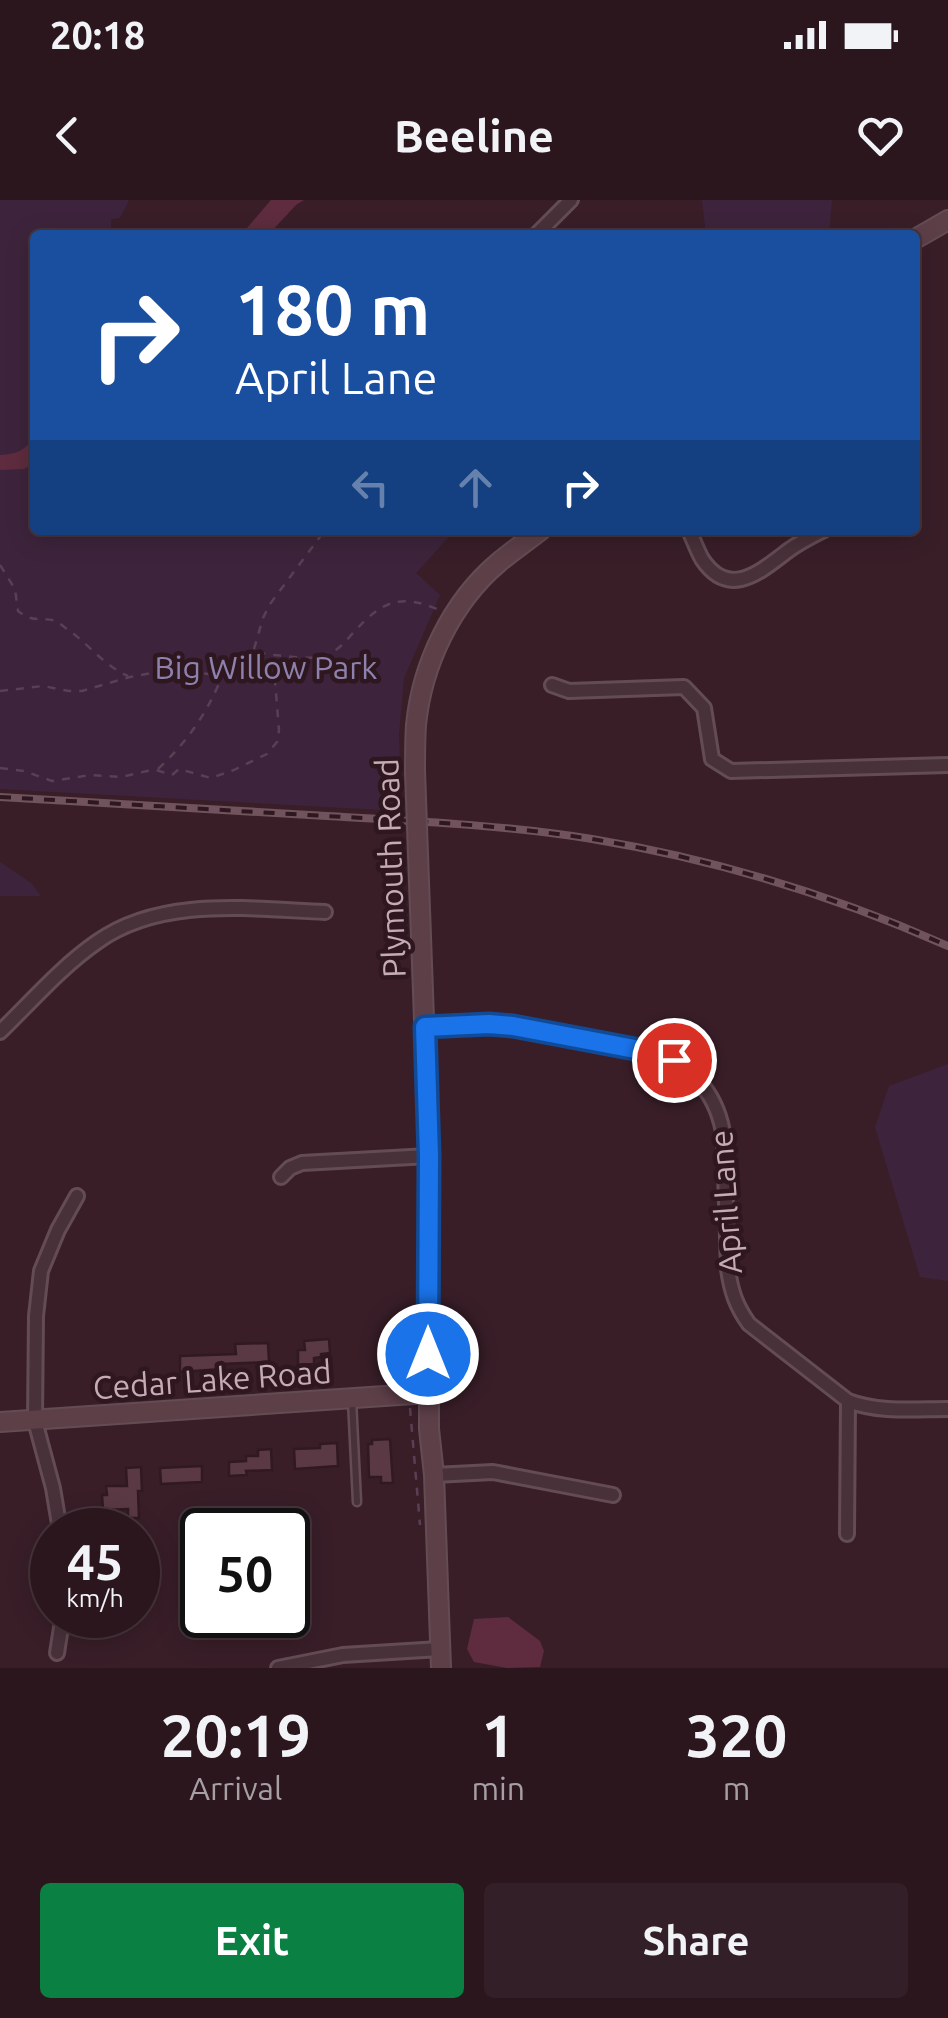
<!DOCTYPE html>
<html lang="en">
<head>
<meta charset="utf-8">
<style>
	body { margin:0; font-family:Ubuntu,sans-serif; background:#331f27; color:#f1f3f6; height:100vh; display:flex; flex-direction:column; font-size:38px; white-space:nowrap }
	* { box-sizing:border-box; margin:0 }
	p { font-size:32px; color:#a69fa4 }
	.icon { flex:none; width:55px; height:55px; fill:none; stroke:currentColor; stroke-width:2; stroke-linecap:round; stroke-linejoin:round }
	.map { position:relative; height:1468px; overflow:hidden }
	.panel { display:flex; flex-direction:column; background:#2b161e; flex:1 }
	.panel>* { flex:none }
	.banner { position:absolute; left:30px; top:30px; width:890px; height:305px; border-radius:10px; box-shadow:0 5px 25px #0003,0 0 0 2px #47353c; background:#1a4fa0; color:#fff; overflow:hidden }
	.speed { position:absolute; left:30px; top:1308px; display:flex; gap:20px; font-size:50px; font-weight:700; text-align:center }
	.speed>* { display:grid; place-content:center; width:130px; height:130px; border-radius:50%; background:#2b161e; box-shadow:0 5px 25px #0003,0 0 0 2px #47353c; line-height:1 }
	.speed small { font-size:25px; font-weight:400 }
	.speed .limit { border:5px solid #111; border-radius:15px; background:#fff; color:#111 }
	.pin { position:absolute; display:grid; place-items:center; width:85px; height:85px; color:#fff; margin:-42px; border:5px solid #fff; border-radius:50%; box-shadow:0 2px 10px #0007 }
	.me { position:absolute; width:110px; margin:-55px; rotate:0deg; stroke-linejoin:round; filter:drop-shadow(0 0 8px #0008) }
	.turn { display:flex; align-items:center; gap:35px; height:210px; padding:0 40px; font-size:45px }
	.turn .icon { width:130px; height:130px; stroke-width:2.5 }
	.turn b { display:block; font-size:70px; line-height:85px }
	.lanes { display:flex; align-items:center; height:95px; padding:0 40px; background:#0003; justify-content:center; gap:50px; direction:ltr }
	.lanes .off { opacity:.35 }
	.eta { display:flex; justify-content:space-evenly; align-items:center; height:170px; text-align:center }
	.eta b { font-size:60px; font-weight:700; line-height:70px }
	.button { display:flex; gap:20px; margin-top:auto; padding:20px 40px }
	.button a { flex:1; height:115px; border-radius:10px; background:#0b8043; color:#fff; font-size:40px; font-weight:700; line-height:115px; text-align:center }
	.button a+a { background:#331f27; color:#f1f3f6 }
	.status { display:flex; justify-content:space-between; align-items:center; height:70px; padding:0 50px; background:#2b161e; direction:ltr }
	.status svg { height:28px; fill:currentColor }
	header { display:flex; justify-content:space-between; align-items:center; height:130px; padding:0 40px; background:#2b161e; font-size:45px; font-weight:700 }
	.map>svg:first-child { display:block }
	.green { fill:#3d243c }
	.water { fill:#5e2c3e }
	.building { fill:#5a3944; stroke:#301921; stroke-width:2.5 }
	.lines { fill:none; stroke-linecap:round; stroke-linejoin:round }
	.lane-casing { stroke:#644c54; stroke-width:11 }
	.street-casing { stroke:#644c54; stroke-width:18 }
	.secondary-casing { stroke:#644c54; stroke-width:22 }
	.path { stroke:#5a3f55; stroke-width:2.5; stroke-dasharray:8 8; stroke-linecap:butt }
	.lane { stroke:#49313a; stroke-width:6 }
	.street { stroke:#49313a; stroke-width:12 }
	.secondary { stroke:#5d3f48; stroke-width:18 }
	.rail-casing { stroke:#71535d; stroke-width:8 }
	.rail { stroke:#2e171f; stroke-width:4; stroke-dasharray:11; stroke-linecap:butt }
	.secondary-bridge-casing { stroke:#644c54; stroke-width:22; stroke-linecap:butt }
	.secondary-bridge { stroke:#5d3f48; stroke-width:18 }
	.route-casing { stroke:#114b97; stroke-width:25 }
	.route { stroke:#1a73e8; stroke-width:18 }
	.labels { text-anchor:middle; dominant-baseline:central; stroke-width:9; stroke-linejoin:round; paint-order:stroke }
	.park-label { font-size:32px; fill:#8d81ad; stroke:#2e171f }
	.street-label { font-size:32px; fill:#c6abb4; stroke:#2e171f }
</style>
</head>
<body>
<div class="status"><b>20:18</b><svg viewBox="0 0 49 12"><path d="M0 12V9h3v3zM5 12V6h3v6zM10 12V3h3v9zM15 12V0h3v12zM26 1h20v11H26zM47 4h2v5h-2z"/></svg></div>
<header><svg class="icon" aria-label="back" viewBox="0 0 24 24"><path d="M15 5l-7 7 7 7"/></svg>Beeline<svg class="icon" aria-label="heart" viewBox="0 0 24 24"><path d="M12 20l-8-8c-3-5 5-10 8-4 3-6 11-1 8 4z"/></svg></header>
<div class="map">
<svg width="948" height="1468" viewBox="0 0 948 1468">
	<rect width="100%" height="100%" fill="#391e28"/>
	<g class="green">
		<path d="M0 0H129L120 18 111 19V35H35V330H448V338L416 373 440 395 404 478 399 534 401 611 0 589Z"/>
		<path d="M702 0H832L829 35H706Z"/>
		<path d="M0 662 31 683 41 696H0Z"/>
		<path d="M948 864V1081L920 1077 875 927 889 886Z"/>
	</g>
	<g class="water">
		<path d="M271 0H304L296 5 268 35H241Z"/>
		<path d="M35 236V263L24 269 0 270V255C18 254 25 250 35 236Z"/>
		<path d="M202 1346V1415L189 1393 184 1366 193 1351Z"/>
		<path d="M508 1417 540 1441 544 1451 540 1467 507 1468 474 1462 467 1449 474 1419Z"/>
	</g>
	<g class="building">
		<path d="M329 1139 330 1153 321 1154V1157L314 1158V1164L298 1165V1150H305L304 1141Z"/>
		<path d="M268 1143 269 1162 222 1164V1169L180 1172V1156L236 1154 235 1144Z"/>
		<path d="M390 1239 393 1283H381V1277H369L368 1244H372V1240Z"/>
		<path d="M337 1243 338 1266 295 1269 294 1249 320 1248V1244Z"/>
		<path d="M271 1249 272 1270 246 1271 247 1275 229 1276V1262L246 1261V1256H258V1250Z"/>
		<path d="M202 1266V1282L161 1284 160 1268Z"/>
		<path d="M141 1267 142 1291H138L139 1318H128V1309L103 1310 102 1295H107L106 1286H127L126 1268Z"/>
	</g>
	<g class="lines">
		<g class="lane-casing">
			<path id="lane" d="M352 1200 357 1302"/>
		</g>
		<g class="street-casing">
			<g id="street">
				<path d="M536 35 571 0"/>
				<path d="M689 330C693 339 697 350 702 359 730 401 762 370 789 350 800 342 812 336 824 330"/>
				<path d="M552 485 569 491 684 487 704 508 712 559 731 571 948 565"/>
				<path d="M425 827 489 824 513 826 656 853C695 868 718 896 724 938L728 1069C731 1091 736 1106 749 1124L848 1201C880 1213 915 1209 948 1209"/>
				<path d="M0 832C31 802 61 767 97 742 161 696 251 709 325 712"/>
				<path d="M281 977 290 968 302 963 429 956"/>
				<path d="M434 1275 493 1272 613 1295"/>
				<path d="M60 1330 53 1288 35 1221 36 1116 41 1071 58 1030 77 996"/>
				<path d="M847 1334 848 1201"/>
				<path d="M57 1453 63 1415"/>
				<path d="M278 1468 343 1455 440 1449"/>
			</g>
		</g>
		<g class="secondary-casing">
			<g id="secondary">
				<path d="M915 39 948 20"/>
				<path d="M415 571C415 556 415 540 416 525 422 464 452 402 498 363 512 351 527 341 541 330"/>
				<path d="M419 682 429 956V1229L434 1275 441 1468"/>
				<path d="M0 1222 429 1193"/>
			</g>
		</g>
		<g class="path">
			<path d="M0 365 15 389 18 411C34 424 40 416 56 421 60 423 66 429 70 431 90 446 105 466 128 476"/>
			<path d="M254 449 263 418 270 404 325 330"/>
			<path d="M0 491 43 486 69 491H82L130 477 174 469 222 476 237 469 254 450C264 455 274 455 285 456 301 458 317 460 332 452 341 448 348 438 355 431 382 401 401 393 439 410"/>
			<path d="M0 568 24 571 52 581 91 575 121 577 147 571 156 570 172 575 179 569 211 578 234 570 267 554 277 542 279 530 275 481 262 454"/>
			<path d="M158 569C186 543 206 515 221 479"/>
			<path d="M410 1208 420 1325"/>
		</g>
		<use href="#lane" class="lane"/>
		<use href="#street" class="street"/>
		<use href="#secondary" class="secondary"/>
		<g class="rail-casing">
			<path id="rail" d="M0 597C109 603 218 610 327 616 415 621 504 625 592 639 714 659 835 696 948 746"/>
		</g>
		<use href="#rail" class="rail"/>
		<g class="secondary-bridge-casing">
			<path id="secondary-bridge" d="M415 571 419 682"/>
		</g>
		<use href="#secondary-bridge" class="secondary-bridge"/>
	</g>
	<g class="lines">
		<g class="route-casing">
			<path id="route" d="M428 1154 429 956 425 827 489 824 513 826 656 853 674 860"/>
		</g>
		<use href="#route" class="route"/>
	</g>
	<g class="labels">
		<g class="park-label">
			<text x="266" y="467">Big Willow Park</text>
		</g>
		<g class="street-label">
			<text transform="translate(390 668) rotate(-92)">Plymouth Road</text>
			<text transform="translate(725 1002) rotate(-94)">April Lane</text>
			<text transform="translate(212 1179) rotate(-4)">Cedar Lake Road</text>
		</g>
	</g>
</svg>
<div class="speed"><div>45<small>km/h</small></div><div class="limit">50</div></div>
<div class="pin" style="left:674px;top:860px;background:#d93025"><svg class="icon" aria-label="arrive" viewBox="0 0 24 24"><path d="M6 21V4h12l-3 4 3 4H6"/></svg></div>
<svg class="me" style="left:428px;top:1154px" viewBox="-20 -20 40 40"><circle r="17" fill="#1a73e8" stroke="#fff" stroke-width="3"/><path d="M0-11L8 9 0 5-8 9z" fill="#fff"/></svg>
<div class="banner">
<div class="turn"><svg class="icon" aria-label="right" viewBox="0 0 24 24"><path d="M7 20v-9h11M14 6l5 5-5 5"/></svg><div><b>180 m</b>April Lane</div></div>
<div class="lanes"><svg class="icon off" aria-label="left" viewBox="0 0 24 24"><path d="M17 20v-9H6M10 6l-5 5 5 5"/></svg><svg class="icon off" aria-label="ahead" viewBox="0 0 24 24"><path d="M12 20V5M6 11l6-6 6 6"/></svg><svg class="icon" aria-label="right" viewBox="0 0 24 24"><path d="M7 20v-9h11M14 6l5 5-5 5"/></svg></div>
</div>
</div>
<section class="panel">
<div class="eta">
<div><b>20:19</b><p>Arrival</p></div>
<div><b>1</b><p>min</p></div>
<div><b>320</b><p>m</p></div>
</div>
<div class="button"><a>Exit</a><a>Share</a></div>
</section>
</body>
</html>
